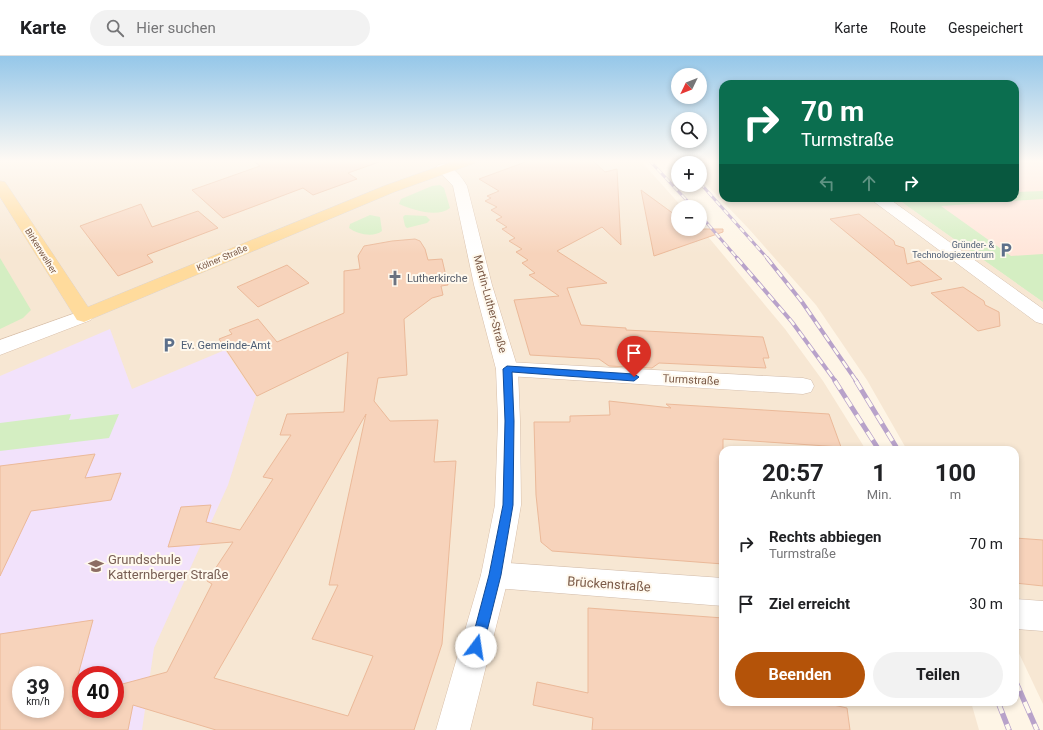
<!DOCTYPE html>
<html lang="de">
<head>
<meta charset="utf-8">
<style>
	body { margin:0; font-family:Roboto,sans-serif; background:#f2f2f2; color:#202124; height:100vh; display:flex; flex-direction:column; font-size:15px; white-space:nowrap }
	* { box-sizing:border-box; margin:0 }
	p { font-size:13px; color:#757577 }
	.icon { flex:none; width:22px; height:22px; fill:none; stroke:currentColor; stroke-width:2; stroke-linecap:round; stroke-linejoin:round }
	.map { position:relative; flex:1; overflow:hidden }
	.side { position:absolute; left:719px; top:390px; width:300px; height:260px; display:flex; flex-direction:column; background:#fff; border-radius:12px; box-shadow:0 2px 6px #0003 }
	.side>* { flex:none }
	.guide { position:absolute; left:719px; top:24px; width:300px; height:122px; border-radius:12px; box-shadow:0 2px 6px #0003; background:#0b6e4f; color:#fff; overflow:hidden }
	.needle { width:26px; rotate:227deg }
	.tools { position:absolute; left:671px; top:12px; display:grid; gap:8px }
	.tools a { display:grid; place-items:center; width:36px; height:36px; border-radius:50%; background:#fff; box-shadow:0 2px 6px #0003; font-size:20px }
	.speed { position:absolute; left:12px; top:610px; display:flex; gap:8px; font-size:20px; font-weight:700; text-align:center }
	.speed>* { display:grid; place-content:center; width:52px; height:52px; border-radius:50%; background:#fff; box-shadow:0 2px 6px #0003; line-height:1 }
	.speed small { font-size:10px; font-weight:400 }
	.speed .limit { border:6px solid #d22; background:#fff; color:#111 }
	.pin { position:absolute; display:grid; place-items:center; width:34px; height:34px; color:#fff; margin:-41px -17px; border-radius:50% 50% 50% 0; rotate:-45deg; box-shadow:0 0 4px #0007 }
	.pin .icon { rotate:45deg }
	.me { position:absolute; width:44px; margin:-22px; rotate:14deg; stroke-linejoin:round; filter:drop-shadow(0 0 3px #0008) }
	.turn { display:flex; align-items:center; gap:14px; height:84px; padding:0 16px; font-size:18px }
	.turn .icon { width:52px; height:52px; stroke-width:2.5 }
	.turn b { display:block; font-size:28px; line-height:34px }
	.lanes { display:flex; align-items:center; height:38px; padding:0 16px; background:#0003; justify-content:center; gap:20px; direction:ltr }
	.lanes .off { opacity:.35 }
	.eta { display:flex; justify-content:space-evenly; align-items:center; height:68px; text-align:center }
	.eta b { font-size:24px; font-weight:700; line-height:28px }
	.cta { display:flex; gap:8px; margin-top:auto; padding:8px 16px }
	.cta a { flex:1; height:46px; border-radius:24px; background:#b45309; color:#fff; font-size:16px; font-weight:700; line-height:46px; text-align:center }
	.cta a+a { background:#f2f2f2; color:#202124 }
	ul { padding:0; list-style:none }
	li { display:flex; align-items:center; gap:12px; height:60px; padding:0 16px }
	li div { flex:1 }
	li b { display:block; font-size:15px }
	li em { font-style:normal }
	header { display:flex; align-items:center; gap:24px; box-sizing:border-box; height:56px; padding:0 20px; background:#fff; border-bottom:1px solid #e0e0e0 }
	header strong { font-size:19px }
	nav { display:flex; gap:22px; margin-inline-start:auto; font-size:14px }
	.search { width:280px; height:36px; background:#f2f2f2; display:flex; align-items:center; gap:10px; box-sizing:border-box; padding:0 14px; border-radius:22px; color:#757577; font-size:15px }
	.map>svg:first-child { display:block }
	.residential { fill:#f7e7d3; fill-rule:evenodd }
	.commercial { fill:#ffe5d9 }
	.education { fill:#f2e2fb; fill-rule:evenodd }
	.green { fill:#d4eec2 }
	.building { fill:#f7d3bb; stroke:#ebb999; fill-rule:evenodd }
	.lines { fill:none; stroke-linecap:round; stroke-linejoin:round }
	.street-casing { stroke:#d2bcaa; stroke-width:1 }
	.secondary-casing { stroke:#d8bfa9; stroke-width:1 }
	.primary-casing { stroke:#ddd4cf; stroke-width:1 }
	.street { fill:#fff; fill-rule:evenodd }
	.secondary { fill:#fff; fill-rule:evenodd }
	.primary { fill:#ffdb9c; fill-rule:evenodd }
	.rail-far3-casing { stroke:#b8a2ca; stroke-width:3 }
	.rail-far2-casing { stroke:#b8a2ca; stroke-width:4 }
	.rail-far1-casing { stroke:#b8a2ca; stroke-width:5 }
	.rail-casing { stroke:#b8a2ca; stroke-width:5.5 }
	.rail-far3 { stroke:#fff9ee; stroke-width:2; stroke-dasharray:6; stroke-linecap:butt }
	.rail-far2 { stroke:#fff9ee; stroke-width:2.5; stroke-dasharray:8; stroke-linecap:butt }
	.rail-far1 { stroke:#fff9ee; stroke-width:3.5; stroke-dasharray:10; stroke-linecap:butt }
	.rail { stroke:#fff9ee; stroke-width:4; stroke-dasharray:12; stroke-linecap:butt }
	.route { fill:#1a73e8; stroke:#114b97 }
	.labels { text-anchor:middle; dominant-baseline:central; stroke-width:4; stroke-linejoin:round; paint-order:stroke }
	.far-service-label { font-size:9px; fill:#4e5e75; stroke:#fff9ee; text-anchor:end }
	.far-street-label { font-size:9px; fill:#7b5a47; stroke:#fff9ee }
	.worship-label { font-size:11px; fill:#5b616d; stroke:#fff9ee; text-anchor:start }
	.street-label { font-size:11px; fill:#7b5a47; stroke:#fff9ee }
	.service-label { font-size:11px; fill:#4e5e75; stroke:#fff9ee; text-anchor:start }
	.near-education-label { font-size:13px; fill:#785e54; stroke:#fff9ee; text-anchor:start }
	.near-street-label { font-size:13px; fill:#7b5a47; stroke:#fff9ee }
</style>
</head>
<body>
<header>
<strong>Karte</strong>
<div class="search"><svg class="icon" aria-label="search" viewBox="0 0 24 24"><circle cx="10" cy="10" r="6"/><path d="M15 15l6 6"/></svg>Hier suchen</div>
<nav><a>Karte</a><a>Route</a><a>Gespeichert</a></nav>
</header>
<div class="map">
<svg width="1043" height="674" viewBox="0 0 1043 674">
	<rect width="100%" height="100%" fill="#fef5e6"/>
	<g class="residential">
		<path d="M0 104H640L682 151H678V173H700V171L785 273 823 325 866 394H723V646H971L979 674H0ZM21 619H55V653H21ZM81 619H115V653H81Z"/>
		<path d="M682 104H723V142H896L1043 246V648L1015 589V394H907L867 324 816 249 749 173 700 122V107H685Z"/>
	</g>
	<path class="commercial" d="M1015 104H1043V246L896 142H1015Z"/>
	<path class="education" d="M110 273 132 333 225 294 256 340 228 429 154 592 142 674H0V320ZM21 619H55V653H21ZM81 619H115V653H81Z"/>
	<g class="green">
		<path d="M440 129 444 132 450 152C437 162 413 154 399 148L401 143 432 130Z"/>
		<path d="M1043 135V143L941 150 1011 200 1043 198V246L896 142H1015V136Z"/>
		<path d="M370 159 380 161 382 175C373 182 357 178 349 172L350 168Z"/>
		<path d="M405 159 426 160 430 164 427 167 407 172 405 170 403 161Z"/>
		<path d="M0 202 31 254 23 262 0 273Z"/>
		<path d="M71 358 69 364 119 358 109 382 0 395V367Z"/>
	</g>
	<g class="building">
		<path d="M252 104H378L379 106 348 117 357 123 313 139 303 132 223 162 192 134 260 110Z"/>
		<path d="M531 104H592L605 116 617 113 621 189 602 171 557 195 607 227 567 232 581 269 626 272V274L763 281 769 302H763L766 312 659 307 652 312 609 310 599 303 530 299 514 244 559 240 529 219 535 217 522 207 528 204 516 196 522 193 509 185 515 182 502 173 507 171 496 164 502 161 491 154 497 151 485 145 491 142 487 140 499 135 479 123Z"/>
		<path d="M641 134 678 161V173H723V176L654 200Z"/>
		<path d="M141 148 152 171 198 155 218 172 147 199 153 206 118 220 80 170Z"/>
		<path d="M859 158 894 185 895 189 904 192 907 208 919 205 942 223 911 230 830 163Z"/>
		<path d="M415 183 420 185 425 193 428 204 442 203 448 229 441 230 443 239 432 242 404 263 407 319 378 322 374 345 390 365 438 364 434 406 456 405 442 588 414 674H216L133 649 128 674H0V578L93 564 72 641 81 638V653H115V630L167 616 212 528 207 525 233 486 168 491 181 451 211 449 206 466 240 474 273 423 263 421 291 379H280L287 358 344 356 348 296 257 340 219 283 232 278 229 274 258 263 277 286 344 257V215L360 213 358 200 364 190 392 185ZM366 358 329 529H338L312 583 373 600 348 660 214 622ZM21 619H55V653H21Z"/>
		<path d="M287 209 309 227 258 251 237 231Z"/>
		<path d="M963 231 984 245 985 249 999 256 1000 270 978 275 931 237Z"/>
		<path d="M609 345 671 352 666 348 829 358 841 391 723 383V508L552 495 541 486 536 439 534 366H570V360L610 359Z"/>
		<path d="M95 398 85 422 121 417 111 444 31 455 0 520V410Z"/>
		<path d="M1015 482 1043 484V530L1015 527Z"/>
		<path d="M588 552 723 562V646H820L847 652 850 674H592L593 662 533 649 537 626 588 637Z"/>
	</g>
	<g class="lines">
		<g class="street-casing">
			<g id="street">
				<path d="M870 142H888L1043 253V268L1036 266 873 145Z"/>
				<path d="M507 306 803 322 811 324 814 330 811 336 803 338 507 320 500 318 496 313 500 308Z"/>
				<path d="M495 506 723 522V550L495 532 485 528 481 519 485 510Z"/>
				<path d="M1015 543 1043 545V575L1015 573Z"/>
			</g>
		</g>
		<g class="secondary-casing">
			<g id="secondary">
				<path d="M443 108C453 110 462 121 467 130L492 229 518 313 520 365 521 449 509 519 470 674H436L481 519 495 449 498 365 496 313 474 229 453 130 436 112 438 109Z"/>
				<path d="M84 254 91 256 94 260 91 264 0 299V284Z"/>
			</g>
		</g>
		<g class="primary-casing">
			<path id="primary" d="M457 104H477L475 107 394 136 84 266 77 264 0 141V125L5 126 88 251 384 130Z"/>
		</g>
		<use href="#street" class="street"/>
		<use href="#secondary" class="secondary"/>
		<use href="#primary" class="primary"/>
		<g class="rail-far3-casing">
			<g id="rail-far3">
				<path d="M649 104 693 151"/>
				<path d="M676 104 680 107"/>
				<path d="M700 127 768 203"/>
				<path d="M700 159 738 203"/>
			</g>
		</g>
		<g class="rail-far2-casing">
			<g id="rail-far2">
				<path d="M737 202 792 266 836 326"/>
				<path d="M767 202 802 246 857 326"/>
			</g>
		</g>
		<g class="rail-far1-casing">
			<g id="rail-far1">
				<path d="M835 325 879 394"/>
				<path d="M856 325 898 394"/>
			</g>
		</g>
		<g class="rail-casing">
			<g id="rail">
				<path d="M1015 624 1037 674"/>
				<path d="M998 646 1009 674"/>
			</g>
		</g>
		<use href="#rail-far3" class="rail-far3"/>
		<use href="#rail-far2" class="rail-far2"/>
		<use href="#rail-far1" class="rail-far1"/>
		<use href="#rail" class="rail"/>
	</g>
	<linearGradient id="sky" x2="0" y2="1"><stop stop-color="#95c7e9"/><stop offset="0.53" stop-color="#fffaf4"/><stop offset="1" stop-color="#fffaf4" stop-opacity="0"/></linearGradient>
	<rect width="1043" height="198" fill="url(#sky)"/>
	<path class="route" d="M507 310 634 318 639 321 634 325 512 316 514 365 513 449 501 519 483 591 481 596 476 598 472 596 470 591 489 519 503 449 505 365 503 313Z"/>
	<defs>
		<g id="parking-bare" transform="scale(1.2)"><path d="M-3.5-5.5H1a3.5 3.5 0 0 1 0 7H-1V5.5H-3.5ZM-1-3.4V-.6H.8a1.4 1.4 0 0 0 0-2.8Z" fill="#5c6f8a" stroke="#fff9ee" stroke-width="2.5" paint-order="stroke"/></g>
		<g id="church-bare" transform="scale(1.2)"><path d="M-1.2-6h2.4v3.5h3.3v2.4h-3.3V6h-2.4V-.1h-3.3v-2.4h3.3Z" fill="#6b7280" stroke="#fff9ee" stroke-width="2.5" paint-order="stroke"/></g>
		<g id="school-bare" transform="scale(1.2)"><path d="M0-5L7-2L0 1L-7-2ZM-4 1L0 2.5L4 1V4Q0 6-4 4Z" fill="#8d6e63" stroke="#fff9ee" stroke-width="2.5" paint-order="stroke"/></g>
	</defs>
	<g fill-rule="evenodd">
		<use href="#parking-bare" x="1006" y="194"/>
		<use href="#church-bare" x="395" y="222"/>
		<use href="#parking-bare" x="169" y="289"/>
		<use href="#school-bare" x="96" y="510"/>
	</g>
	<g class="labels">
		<g class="far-service-label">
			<text x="994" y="189">Gründer- &amp;<tspan x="994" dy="10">Technologiezentrum</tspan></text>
		</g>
		<g class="far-street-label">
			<text transform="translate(41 195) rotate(58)">Birkenweiher</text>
			<text transform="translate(222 202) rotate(-23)">Kölner Straße</text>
		</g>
		<g class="worship-label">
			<text x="407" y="222">Lutherkirche</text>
		</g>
		<g class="street-label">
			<text transform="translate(490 248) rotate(75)">Martin-Luther-Straße</text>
			<text transform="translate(691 324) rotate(3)">Turmstraße</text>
		</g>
		<g class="service-label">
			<text x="181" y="289">Ev. Gemeinde-Amt</text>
		</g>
		<g class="near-education-label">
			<text x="108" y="503">Grundschule<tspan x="108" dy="15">Katternberger Straße</tspan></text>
		</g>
		<g class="near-street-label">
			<text transform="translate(609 528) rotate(4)">Brückenstraße</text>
		</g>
	</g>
</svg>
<div class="tools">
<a><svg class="needle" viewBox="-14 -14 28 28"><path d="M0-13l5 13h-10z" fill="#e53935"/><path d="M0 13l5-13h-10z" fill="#757577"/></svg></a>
<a><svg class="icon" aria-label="search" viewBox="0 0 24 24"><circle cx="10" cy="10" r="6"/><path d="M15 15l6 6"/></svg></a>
<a>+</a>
<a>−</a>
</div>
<div class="speed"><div>39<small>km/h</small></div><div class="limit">40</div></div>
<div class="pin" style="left:634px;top:321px;background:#d93025"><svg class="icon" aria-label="arrive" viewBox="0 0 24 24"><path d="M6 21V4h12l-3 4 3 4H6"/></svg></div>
<svg class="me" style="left:476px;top:591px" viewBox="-20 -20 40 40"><circle r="19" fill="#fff"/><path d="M0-13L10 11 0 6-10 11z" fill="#1a73e8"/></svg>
<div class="guide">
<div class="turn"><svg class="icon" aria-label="right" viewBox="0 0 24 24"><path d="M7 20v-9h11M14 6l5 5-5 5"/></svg><div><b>70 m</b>Turmstraße</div></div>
<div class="lanes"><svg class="icon off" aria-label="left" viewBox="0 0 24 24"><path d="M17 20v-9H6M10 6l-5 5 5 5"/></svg><svg class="icon off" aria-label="ahead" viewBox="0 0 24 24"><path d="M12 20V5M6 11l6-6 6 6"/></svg><svg class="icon" aria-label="right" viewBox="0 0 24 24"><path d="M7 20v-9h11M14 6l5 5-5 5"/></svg></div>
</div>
<section class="side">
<div class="eta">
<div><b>20:57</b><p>Ankunft</p></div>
<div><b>1</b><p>Min.</p></div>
<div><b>100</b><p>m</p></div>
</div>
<ul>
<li><svg class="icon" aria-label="right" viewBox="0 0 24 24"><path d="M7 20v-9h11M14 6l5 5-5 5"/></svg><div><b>Rechts abbiegen</b><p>Turmstraße</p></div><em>70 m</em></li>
<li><svg class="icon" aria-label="arrive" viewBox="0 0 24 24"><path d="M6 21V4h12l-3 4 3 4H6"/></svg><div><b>Ziel erreicht</b></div><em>30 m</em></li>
</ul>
<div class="cta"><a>Beenden</a><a>Teilen</a></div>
</section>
</div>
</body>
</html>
